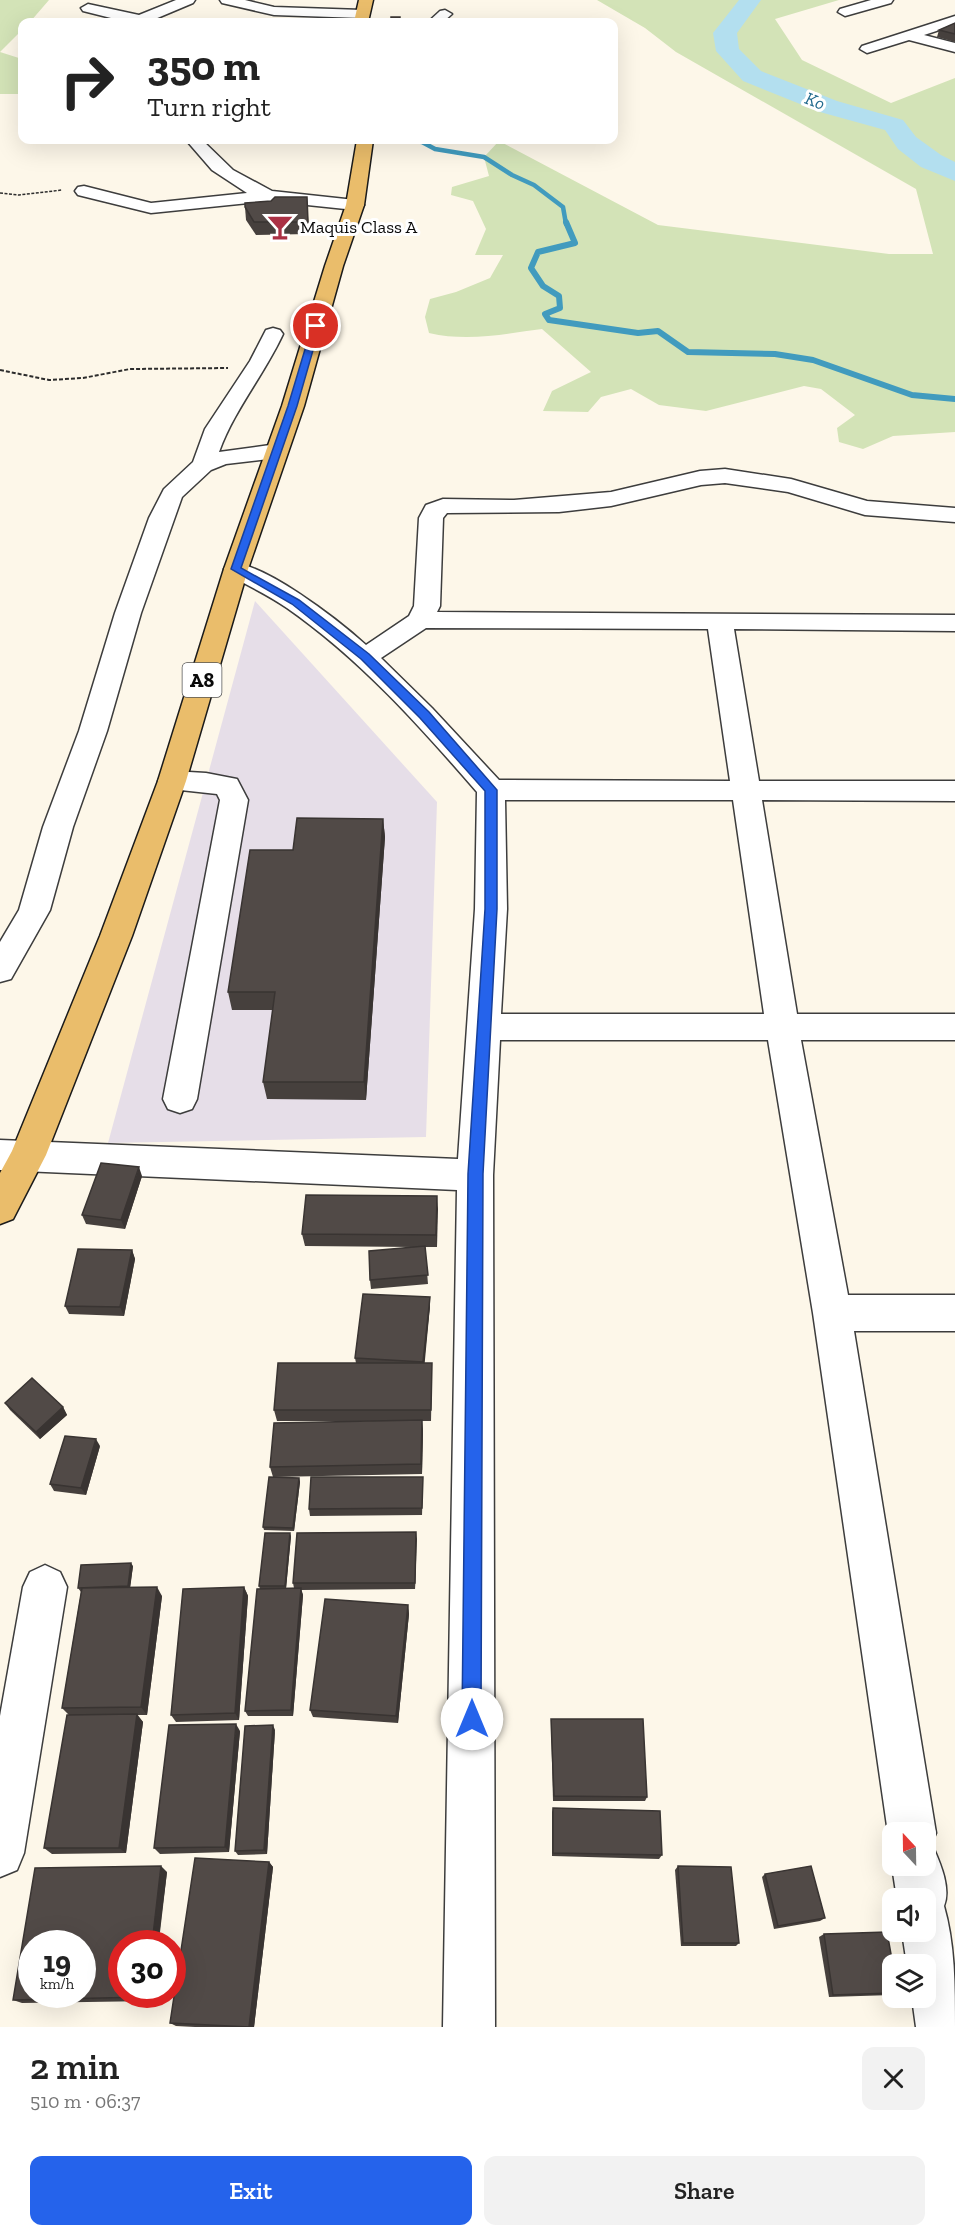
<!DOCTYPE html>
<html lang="en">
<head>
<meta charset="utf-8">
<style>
	body { margin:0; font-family:"Zilla Slab",serif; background:#f2f2f2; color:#222; height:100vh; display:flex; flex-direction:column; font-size:22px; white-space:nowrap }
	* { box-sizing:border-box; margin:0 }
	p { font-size:20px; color:#767676 }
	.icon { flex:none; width:33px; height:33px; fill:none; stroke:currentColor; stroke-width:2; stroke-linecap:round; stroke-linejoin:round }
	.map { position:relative; height:2027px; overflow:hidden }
	.details { display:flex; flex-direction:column; background:#fff; flex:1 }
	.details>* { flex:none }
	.banner { position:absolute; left:18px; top:18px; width:600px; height:126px; border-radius:12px; box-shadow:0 6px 24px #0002; background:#fff; color:#222; overflow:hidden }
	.needle { width:39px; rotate:338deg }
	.controls { position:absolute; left:882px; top:1822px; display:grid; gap:12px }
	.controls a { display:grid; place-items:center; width:54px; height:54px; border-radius:12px; background:#fff; box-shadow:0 6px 24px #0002; font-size:30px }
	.speed { position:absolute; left:18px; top:1930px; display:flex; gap:12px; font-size:30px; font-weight:700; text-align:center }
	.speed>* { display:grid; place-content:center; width:78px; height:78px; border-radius:50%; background:#fff; box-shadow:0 6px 24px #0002; line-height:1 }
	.speed small { font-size:15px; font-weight:400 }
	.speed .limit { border:9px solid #d22; background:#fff; color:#111 }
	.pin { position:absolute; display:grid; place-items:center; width:51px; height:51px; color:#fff; margin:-26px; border:3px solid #fff; border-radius:50%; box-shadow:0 2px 6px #0007 }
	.me { position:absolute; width:66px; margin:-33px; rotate:0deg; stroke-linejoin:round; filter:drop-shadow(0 0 4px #0008) }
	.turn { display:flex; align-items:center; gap:21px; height:126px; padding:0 30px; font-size:27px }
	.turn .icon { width:78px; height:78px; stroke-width:2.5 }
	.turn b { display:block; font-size:42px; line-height:51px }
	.round { display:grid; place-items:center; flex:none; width:63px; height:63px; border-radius:12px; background:#f2f2f2 }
	.headline { display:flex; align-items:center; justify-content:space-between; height:102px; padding:0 30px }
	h1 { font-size:36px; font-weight:600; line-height:45px }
	.action { display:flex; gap:12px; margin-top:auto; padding:12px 30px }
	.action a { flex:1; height:69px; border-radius:12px; background:#2563eb; color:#fff; font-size:24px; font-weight:600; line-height:69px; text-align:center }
	.action a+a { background:#f2f2f2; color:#222 }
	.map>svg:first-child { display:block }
	.industrial { fill:#e6dee8 }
	.green { fill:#d3e3b7 }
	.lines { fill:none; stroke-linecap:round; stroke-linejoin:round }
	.stream-far1 { stroke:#419bbe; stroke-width:4.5 }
	.stream { stroke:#419bbe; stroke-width:6 }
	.river { fill:#b3dfef; fill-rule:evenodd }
	.minor-casing { stroke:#3d3d3d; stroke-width:3 }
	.major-casing { stroke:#1b1b1b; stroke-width:3 }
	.path-far1 { stroke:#2c2c2c; stroke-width:1.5; stroke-dasharray:3 1.5; stroke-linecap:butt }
	.path { stroke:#2c2c2c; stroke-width:2; stroke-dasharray:4 2; stroke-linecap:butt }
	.minor { fill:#fff; fill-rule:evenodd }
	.major { fill:#eabd6b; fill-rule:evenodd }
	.wall { fill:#46403d }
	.shaded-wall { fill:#393432 }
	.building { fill:#514a47; stroke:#393432; stroke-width:1.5; fill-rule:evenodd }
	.route { fill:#2563eb; stroke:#184099; stroke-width:1.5 }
	.labels { text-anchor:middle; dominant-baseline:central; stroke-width:6; stroke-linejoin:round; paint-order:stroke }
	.far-water-label { font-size:18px; font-style:italic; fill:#216a8d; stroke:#fff }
	.far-poi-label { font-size:18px; fill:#0a0a0a; stroke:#fff; text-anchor:start }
	.shield { fill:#fff; stroke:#545454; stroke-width:1.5 }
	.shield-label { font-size:20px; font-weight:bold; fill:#0a0a0a }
</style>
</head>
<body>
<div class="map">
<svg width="955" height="2027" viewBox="0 0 955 2027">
	<rect width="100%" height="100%" fill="#fdf7e9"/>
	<path class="industrial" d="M255 601 437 802 426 1137 108 1143Z"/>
	<g class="green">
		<path d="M0 0H49L30 22H22V30L0 52 22 59V94H0Z"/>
		<path d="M597 0H839L775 19 802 60 891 103 955 78V432L893 436 863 449 839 442 837 428 855 415 821 389 804 386 706 411 659 405 631 389 601 397 588 412 543 411 552 391 591 372 542 329C503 334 468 342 429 333L425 317 430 299 456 292 490 278 503 255H475L486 229 473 201 451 195 452 187 489 176 484 157 499 141 658 225 889 254H933L916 189 676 52 645 28Z"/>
	</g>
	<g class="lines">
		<path class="stream-far1" d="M408 140 422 142 435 149 484 157 512 175 534 185 563 207 566 224"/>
		<path class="stream" d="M566 222 575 243 538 252 531 268 543 286 559 296 560 308 545 314 549 320 638 333 658 331 688 352 775 354 813 360 912 395 955 399"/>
		<path class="river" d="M739 0H761L737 33 739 49 761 71 837 101 903 120 916 137 941 155 955 162V181L921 167 898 149 885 130 820 112 743 81 716 51 713 33Z"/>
		<g class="minor-casing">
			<g id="minor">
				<path d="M176 0H195L193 3 155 19 158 22H127L83 11 81 8 88 4 139 15Z"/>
				<path d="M220 0H245L274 7 362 10 369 14 362 18 274 15 222 3Z"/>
				<path d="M871 0H893L891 3 845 16 838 12 840 9Z"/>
				<path d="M445 10 452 14 443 22H428L440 11Z"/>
				<path d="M955 16V25L924 35 955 43V52L909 40 867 53 860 49 862 46Z"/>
				<path d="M186 140H202L233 170 272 191 355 200 361 201 364 205 361 209 355 210 269 201 151 213 78 195 75 191 78 187 84 186 151 203 247 193 212 170Z"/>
				<path d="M273 328 280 330 283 334C264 375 234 410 219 452L277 444 285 446 288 451 285 456 277 458 226 464 211 470 182 497 141 613 107 731 73 827 50 910 11 979 0 982V942L19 910 43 827 79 731 115 613 149 518 164 489 193 462 205 429 250 361 266 330Z"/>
				<path d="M725 469 791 479 867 501 955 508V522L865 515 788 492 725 483 701 485 611 506 559 512 447 513 443 518 440 606 437 612 955 615V631L734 629 759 781H955V801L762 800 797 1014H955V1040H801L848 1295H955V1331H854L936 1833 930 1847 934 1849C941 1865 951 1889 944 1906 955 1944 955 1986 955 2027H916L912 1998H926V1965H907L902 1932H926V1899H897L892 1866H926V1833H892V1844L888 1833 813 1313 768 1040H500L493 1175 495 2027H443L457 1190 0 1170V1140L458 1159 475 909 477 792C419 725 360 659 287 608 268 595 247 585 227 574L224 569 227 564C257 556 342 623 366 645L409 616 414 606 419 518 426 505 443 499 514 500 611 492 700 471ZM426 628 708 629 730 781 499 780 432 708 381 658ZM505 800H733L764 1014H501L507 909Z"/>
				<path d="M172 771 206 773 237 779 248 800 197 1099 192 1109 180 1113 168 1109 163 1099 220 800 217 794 162 788 158 781 162 774Z"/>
				<path d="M45 1565 60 1572 67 1587 24 1853 17 1870 0 1877V1716L23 1587 30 1572Z"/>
			</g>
		</g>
		<g class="major-casing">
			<g id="major">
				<path d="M359 0H373L368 22H354Z"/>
				<path d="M357 140H373L364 205 343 266 304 406 248 569 186 781 132 936 46 1155 13 1219 0 1224V1173L12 1151 100 936 158 781 224 569 282 406 325 266 346 205Z"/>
			</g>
		</g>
		<path class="path-far1" d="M0 193 19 195 62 190"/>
		<path class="path" d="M0 370 49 380 83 378 130 369 228 368"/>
		<use href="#minor" class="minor"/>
		<use href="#major" class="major"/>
	</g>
	<g class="wall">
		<path d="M955 23V42L937 37 939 30Z"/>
		<path d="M307 197 309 234 256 235 246 220 245 207 271 201Z"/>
		<path d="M383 819 385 837 366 1100 267 1099 263 1082 273 1010H232L228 992 293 850Z"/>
		<path d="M142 1176 125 1229 86 1224 82 1215Z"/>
		<path d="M437 1196V1247H425L428 1284 371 1289 370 1280 413 1247 305 1246 302 1234Z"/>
		<path d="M132 1250 135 1259 124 1316 69 1314 65 1306Z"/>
		<path d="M430 1306 424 1363 432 1374 431 1421H422L423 1431 422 1474 273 1477 270 1467 391 1421H277L274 1410 356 1363 355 1358Z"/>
		<path d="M5 1403 63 1407 67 1415 40 1439 10 1410Z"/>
		<path d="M100 1446 86 1495 54 1491 50 1484Z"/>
		<path d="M299 1478 300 1482 294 1531 264 1530 263 1527Z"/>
		<path d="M423 1484 422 1515 310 1516 309 1509Z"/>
		<path d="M416 1532 415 1589 301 1590 303 1595 293 1716H248L245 1711 260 1589 259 1586 291 1536 286 1588H294L293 1583Z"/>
		<path d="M133 1566 130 1587 162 1596 147 1715H137L143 1722 126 1853 52 1854 44 1848 69 1715 62 1708 81 1592 78 1588Z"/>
		<path d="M244 1587 248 1596 239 1720 176 1722 171 1715Z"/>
		<path d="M408 1605 409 1614 398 1723 313 1717 310 1710Z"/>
		<path d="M551 1719 647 1797 645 1801H553L551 1724Z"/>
		<path d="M275 1730 267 1854 238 1855 235 1851Z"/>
		<path d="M240 1731 229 1852 160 1854 154 1848Z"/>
		<path d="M553 1808 662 1855 659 1859 552 1856V1812Z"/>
		<path d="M269 1862 273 1867 254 2027H195L176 2026 170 2023Z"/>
		<path d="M678 1866 739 1943 736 1946H681L675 1870Z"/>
		<path d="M167 1872 152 2001 22 2003 13 2000Z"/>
		<path d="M765 1874 825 1918 820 1921 774 1929 762 1877Z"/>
		<path d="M824 1934 893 1965 892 1995 829 1997 819 1937Z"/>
	</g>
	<g class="shaded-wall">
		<path d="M383 819 385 837 366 1100 364 1082Z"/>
		<path d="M139 1167 142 1176 125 1229 121 1220Z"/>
		<path d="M437 1196 438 1209 437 1247 436 1235Z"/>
		<path d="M132 1250 135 1259 124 1316 120 1307Z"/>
		<path d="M430 1297V1306L424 1370 423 1362Z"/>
		<path d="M63 1407 67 1415 40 1439 36 1432Z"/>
		<path d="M422 1420 423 1431 422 1474 421 1464Z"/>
		<path d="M96 1439 100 1446 86 1495 81 1488Z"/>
		<path d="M299 1478 300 1482 294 1531 293 1528Z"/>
		<path d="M416 1532 417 1539 415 1589V1583Z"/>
		<path d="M290 1533 291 1536 286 1589 285 1586Z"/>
		<path d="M131 1563 133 1566 130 1589 128 1586Z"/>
		<path d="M157 1587 162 1596 147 1715 141 1707Z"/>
		<path d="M244 1587 248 1596 239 1720 235 1713Z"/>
		<path d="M301 1588 303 1595 293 1716 291 1710Z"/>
		<path d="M408 1605 409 1614 398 1723 396 1716Z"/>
		<path d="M137 1714 143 1722 126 1853 119 1848Z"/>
		<path d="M236 1724 240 1731 229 1852 225 1847Z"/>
		<path d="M273 1725 275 1730 267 1854 264 1850Z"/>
		<path d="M269 1862 273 1867 254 2027H249Z"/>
		<path d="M161 1866 167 1872 158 1944H152Z"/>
		<path d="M146 1995H152V2001L146 1997Z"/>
	</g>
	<g class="building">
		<rect x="391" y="17" width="9" height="5"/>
		<path d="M955 23V34L939 30Z"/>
		<path d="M275 197H307L308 222H254L245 207V203L271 201Z"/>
		<path d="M297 818 383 819 364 1082H263L275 992H228L250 850H293Z"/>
		<path d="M101 1163 139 1167 121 1220 82 1215Z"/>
		<path d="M306 1195 437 1196 436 1235 302 1234Z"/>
		<path d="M425 1246 428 1275 370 1280 369 1251Z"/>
		<path d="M78 1249 132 1250 120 1307 65 1306Z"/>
		<path d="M363 1294 430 1297 423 1362 355 1358Z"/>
		<path d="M278 1363H432L431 1410H274Z"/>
		<path d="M32 1378 63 1407 36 1432 5 1403Z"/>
		<path d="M422 1420 421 1464 270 1467 274 1423Z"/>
		<path d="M65 1436 96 1439 81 1488 50 1484Z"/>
		<path d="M269 1477 299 1478 293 1528 263 1527Z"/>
		<path d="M311 1477H423L422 1508 309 1509Z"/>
		<path d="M416 1532 415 1583H293L297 1533Z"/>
		<path d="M265 1533H290L285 1586H259Z"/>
		<path d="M131 1563 128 1586 78 1588 81 1565Z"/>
		<path d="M157 1587 141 1707 62 1708 82 1588Z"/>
		<path d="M244 1587 235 1713 171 1715 183 1589Z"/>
		<path d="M301 1588 291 1710 245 1711 257 1589Z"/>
		<path d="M325 1599 408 1605 396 1716 310 1710Z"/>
		<path d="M137 1714 119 1848H44L67 1715Z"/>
		<path d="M551 1719H643L647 1797 554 1796Z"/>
		<path d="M236 1724 225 1847 154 1848 169 1725Z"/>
		<path d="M273 1725 264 1850 235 1851 245 1726Z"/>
		<path d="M553 1808 660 1811 662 1855 553 1853Z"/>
		<path d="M195 1858 269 1862 249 2027 170 2023Z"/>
		<path d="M161 1866 152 1944H122V1995H146V1997L13 2000 35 1868ZM32 1944H82V1995H32Z"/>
		<path d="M678 1866 731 1867 739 1943H683Z"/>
		<path d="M811 1866 825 1918 778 1926 765 1874Z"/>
		<path d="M887 1932 893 1965 892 1993 833 1995 824 1934Z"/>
	</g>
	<path class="route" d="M316 324 320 326 297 406 241 568 299 600 369 654 429 712 497 790V909L483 1174 481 1719 478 1726 472 1729 465 1726 462 1719 468 1174 485 909V791L420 718 361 659 292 604 231 569 288 406 312 326Z"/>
	<defs>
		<g id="bar-bare" transform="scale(2.07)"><path d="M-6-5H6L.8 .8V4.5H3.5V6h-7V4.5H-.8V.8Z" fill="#ab3145" stroke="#fff" stroke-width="2.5" paint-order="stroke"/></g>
	</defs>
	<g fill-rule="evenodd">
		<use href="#bar-bare" x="280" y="227"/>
	</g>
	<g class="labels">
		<g class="far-water-label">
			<text transform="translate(815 101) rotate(21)">Ko</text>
		</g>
		<g class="far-poi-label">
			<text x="300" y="227">Maquis Class A</text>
		</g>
		<rect class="shield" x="182.5" y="663" width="39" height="34" rx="4.5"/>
		<g class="shield-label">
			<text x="202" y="680">A8</text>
		</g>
	</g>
</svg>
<div class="controls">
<a><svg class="needle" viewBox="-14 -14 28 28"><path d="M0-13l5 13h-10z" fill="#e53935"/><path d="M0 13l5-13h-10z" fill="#767676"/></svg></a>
<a><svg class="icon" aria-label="sound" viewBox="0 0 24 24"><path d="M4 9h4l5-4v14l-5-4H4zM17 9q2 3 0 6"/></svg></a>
<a><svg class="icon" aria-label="layers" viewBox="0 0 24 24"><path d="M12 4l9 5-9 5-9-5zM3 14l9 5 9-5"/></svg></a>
</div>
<div class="speed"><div>19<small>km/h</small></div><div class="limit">30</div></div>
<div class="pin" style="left:316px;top:326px;background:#d93025"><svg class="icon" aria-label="arrive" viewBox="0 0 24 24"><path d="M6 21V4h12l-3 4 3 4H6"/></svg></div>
<svg class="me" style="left:472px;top:1719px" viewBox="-20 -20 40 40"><circle r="19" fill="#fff"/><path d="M0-13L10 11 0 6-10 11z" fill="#2563eb"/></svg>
<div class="banner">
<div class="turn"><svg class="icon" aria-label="right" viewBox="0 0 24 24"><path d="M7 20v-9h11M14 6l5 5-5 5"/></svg><div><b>350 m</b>Turn right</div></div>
</div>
</div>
<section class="details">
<div class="headline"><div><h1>2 min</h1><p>510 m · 06:37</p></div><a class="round"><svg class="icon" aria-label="close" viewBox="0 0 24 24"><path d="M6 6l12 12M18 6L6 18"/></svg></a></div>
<div class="action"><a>Exit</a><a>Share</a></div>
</section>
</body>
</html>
